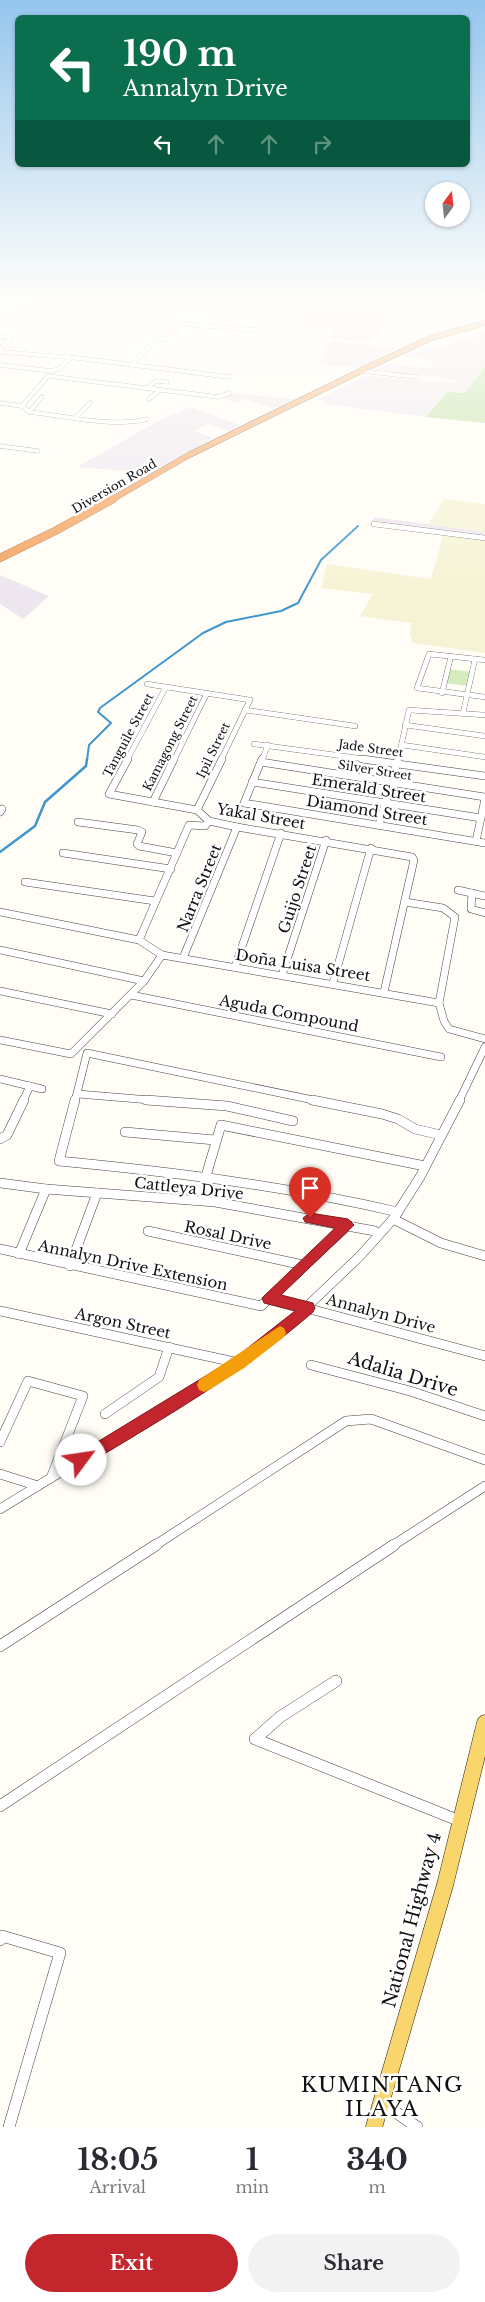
<!DOCTYPE html>
<html lang="en">
<head>
<meta charset="utf-8">
<style>
	body { margin:0; font-family:"Libre Baskerville",serif; background:#f2f2f3; color:#2b2b33; height:100vh; display:flex; flex-direction:column; font-size:19px; white-space:nowrap }
	* { box-sizing:border-box; margin:0 }
	p { font-size:16px; color:#7c7c81 }
	.icon { flex:none; width:28px; height:28px; fill:none; stroke:currentColor; stroke-width:2; stroke-linecap:round; stroke-linejoin:round }
	.map { position:relative; height:2127px; overflow:hidden }
	.details { display:flex; flex-direction:column; background:#fff; flex:1 }
	.details>* { flex:none }
	.banner { position:absolute; left:15px; top:15px; width:455px; height:152px; border-radius:8px; box-shadow:0 1px 4px #0004; background:#0b6e4f; color:#fff; overflow:hidden }
	.needle { width:32px; rotate:15deg }
	.fabs { position:absolute; left:425px; top:182px; display:grid; gap:10px }
	.fabs a { display:grid; place-items:center; width:45px; height:45px; border-radius:50%; background:#fff; box-shadow:0 1px 4px #0004; font-size:25px }
	.pin { position:absolute; display:grid; place-items:center; width:42px; height:42px; color:#fff; margin:-51px -21px; border-radius:50% 50% 50% 0; rotate:-45deg; box-shadow:0 0 5px #0007 }
	.pin .icon { rotate:45deg }
	.me { position:absolute; width:55px; margin:-28px; rotate:59deg; stroke-linejoin:round; filter:drop-shadow(0 0 4px #0008) }
	.turn { display:flex; align-items:center; gap:18px; height:105px; padding:0 25px; font-size:22px }
	.turn .icon { width:65px; height:65px; stroke-width:2.5 }
	.turn b { display:block; font-size:35px; line-height:42px }
	.lanes { display:flex; align-items:center; height:48px; padding:0 25px; background:#0003; justify-content:center; gap:25px; direction:ltr }
	.lanes .off { opacity:.35 }
	.eta { display:flex; justify-content:space-evenly; align-items:center; height:85px; text-align:center }
	.eta b { font-size:30px; font-weight:700; line-height:35px }
	.primary-button { display:flex; gap:10px; margin-top:auto; padding:10px 25px }
	.primary-button a { flex:1; height:58px; border-radius:30px; background:#c4262e; color:#fff; font-size:20px; font-weight:700; line-height:58px; text-align:center }
	.primary-button a+a { background:#f2f2f3; color:#2b2b33 }
	.map>svg:first-child { display:block }
	.industrial { fill:#eee6ef }
	.farmland { fill:#f6f3d4 }
	.green { fill:#d5ebbd }
	.forest { fill:#b9dc9c }
	.lines { fill:none; stroke-linecap:round; stroke-linejoin:round }
	.stream-far1 { stroke:#3f96cf; stroke-width:2 }
	.stream { stroke:#3f96cf; stroke-width:2.5 }
	.minor-far4-casing { stroke:#444; stroke-width:4.5 }
	.minor-far3-casing { stroke:#444; stroke-width:5.5 }
	.minor-far2-casing { stroke:#444; stroke-width:8 }
	.minor-far1-casing { stroke:#444; stroke-width:10 }
	.minor-casing { stroke:#444; stroke-width:12 }
	.major-casing { stroke:#222; stroke-width:17 }
	.highway-far1-casing { stroke:#222; stroke-width:6 }
	.highway-casing { stroke:#222; stroke-width:8 }
	.minor-far4 { stroke:#fff; stroke-width:4 }
	.minor-far3 { stroke:#fff; stroke-width:5 }
	.minor-far2 { stroke:#fff; stroke-width:7 }
	.minor-far1 { stroke:#fff; stroke-width:9 }
	.minor { stroke:#fff; stroke-width:11 }
	.major { stroke:#f9d66b; stroke-width:16 }
	.highway-far1 { stroke:#f5a25d; stroke-width:5.5 }
	.highway { stroke:#f5a25d; stroke-width:8 }
	.route { fill:#c4262e; stroke:#7f191e }
	.slow { fill:#f59e0b }
	.labels { text-anchor:middle; dominant-baseline:central; stroke-width:5; stroke-linejoin:round; paint-order:stroke }
	.far-street-label { font-size:12px; fill:#111; stroke:#fff }
	.street-label { font-size:15px; fill:#111; stroke:#fff }
	.near-street-label { font-size:18px; fill:#111; stroke:#fff }
	.near-quarter-label { font-size:21px; letter-spacing:1px; fill:#111; stroke:#fff }
</style>
</head>
<body>
<div class="map">
<svg width="485" height="2127" viewBox="0 0 485 2127">
	<rect width="100%" height="100%" fill="#fffdf5"/>
	<g class="industrial">
		<path d="M230 300H395L377 337H372L371 341 330 339 335 329 296 325 297 321 291 320 305 307Z"/>
		<path d="M485 329V367L465 393 447 392 426 417 324 404 325 401 317 400 365 376 455 383 456 380 377 370 388 364 429 368 434 360 403 357 428 346 443 347 464 337H476L479 331Z"/>
		<path d="M330 341 395 348 360 368 319 364Z"/>
		<path d="M230 393 295 399 273 409 246 399 237 403 219 397Z"/>
		<path d="M190 407 240 425 228 431 208 424 194 431 213 438 152 473 77 467 160 420Z"/>
		<path d="M375 517 485 532V541L369 525Z"/>
		<path d="M0 575 49 596 23 619 0 604Z"/>
	</g>
	<g class="farmland">
		<path d="M444 499 485 504V532L428 524Z"/>
		<path d="M443 536 485 541V653L413 643 410 634 412 623 360 616 373 594 321 588 327 564 431 579Z"/>
	</g>
	<path class="green" d="M448 669 472 672 468 686 444 683Z"/>
	<path class="forest" d="M485 367V423L426 417 447 392 465 393Z"/>
	<g class="lines">
		<path class="stream-far1" d="M87 760 89 745 111 723 98 712 100 708 203 633 226 622 281 611 298 603 321 560 358 526"/>
		<path class="stream" d="M0 852 35 826 45 802 86 766 87 759"/>
		<g class="minor-far4-casing">
			<g id="minor-far4">
				<path d="M0 311 23 300"/>
				<path d="M180 324 257 330"/>
				<path d="M0 336 11 338 0 349"/>
				<path d="M0 352 78 358 229 377"/>
				<path d="M0 365 51 371 59 369 69 359"/>
				<path d="M132 365 156 340 168 338 201 300"/>
				<path d="M362 371 417 377"/>
				<path d="M148 388 156 381 167 382"/>
				<path d="M149 399 160 390"/>
				<path d="M0 403 22 406 29 412C67 416 110 428 147 419"/>
				<path d="M22 406 48 376 218 397 230 393"/>
				<path d="M29 412 42 397"/>
				<path d="M76 417 90 403"/>
				<path d="M0 446 38 451"/>
			</g>
		</g>
		<g class="minor-far3-casing">
			<g id="minor-far3">
				<path d="M374 524 485 538"/>
				<path d="M485 660 429 654 417 688 485 697"/>
				<path d="M147 684 250 700 221 760"/>
				<path d="M442 693 451 656"/>
				<path d="M245 710 355 726"/>
				<path d="M463 713 475 659"/>
				<path d="M405 725 485 736"/>
				<path d="M254 744 372 760"/>
				<path d="M402 745 485 757"/>
				<path d="M127 760 166 687"/>
				<path d="M174 760 207 693"/>
				<path d="M262 760 268 745"/>
				<path d="M398 760 409 710 485 715"/>
			</g>
		</g>
		<g class="minor-far2-casing">
			<g id="minor-far2">
				<path d="M128 759 109 794 197 810 209 821 237 827 412 857 414 860 384 992"/>
				<path d="M262 759 244 803 485 843"/>
				<path d="M362 759 485 776"/>
				<path d="M261 762 485 797"/>
				<path d="M252 782 481 818"/>
				<path d="M153 802 174 759"/>
				<path d="M197 810 222 759"/>
				<path d="M0 812 2 809"/>
				<path d="M78 822 138 830 142 832 137 844 139 846 177 853"/>
				<path d="M379 825 398 759"/>
				<path d="M476 841 485 799"/>
				<path d="M63 853 171 869"/>
				<path d="M25 882 155 901"/>
				<path d="M458 890 485 896"/>
				<path d="M472 893 471 909 485 913"/>
				<path d="M405 902 443 908 455 917 439 1003 444 1021 449 1029 485 1039"/>
				<path d="M0 912 139 940 162 955 439 1003"/>
				<path d="M139 940 189 825 205 826 209 821"/>
				<path d="M0 950 144 981"/>
				<path d="M183 958 237 827"/>
				<path d="M235 967 281 833"/>
				<path d="M282 975 326 840"/>
				<path d="M333 983 371 848"/>
				<path d="M0 991 112 1014"/>
				<path d="M131 995 441 1057"/>
				<path d="M0 1040 71 1054 144 981 162 955"/>
				<path d="M0 1079 42 1089"/>
				<path d="M78 1094 162 1101"/>
				<path d="M23 1101 30 1086"/>
				<path d="M75 1101 87 1053 318 1101"/>
				<path d="M459 1101 485 1047"/>
			</g>
		</g>
		<g class="minor-far1-casing">
			<g id="minor-far1">
				<path d="M75 1100 59 1161C173 1172 286 1186 398 1212"/>
				<path d="M146 1100 227 1106 293 1121"/>
				<path d="M312 1100 382 1114 398 1119 415 1129 441 1135"/>
				<path d="M125 1132 215 1140"/>
				<path d="M0 1139 7 1135 24 1100"/>
				<path d="M206 1176 221 1125 425 1166"/>
				<path d="M0 1183 46 1189 215 1202 375 1231"/>
				<path d="M393 1219 441 1243 485 1256"/>
				<path d="M148 1231 303 1265"/>
				<path d="M0 1249 261 1306 348 1225"/>
				<path d="M19 1254 46 1189"/>
				<path d="M70 1266 97 1193"/>
				<path d="M269 1298 485 1356"/>
				<path d="M0 1311 239 1363"/>
				<path d="M311 1365 410 1391 485 1416"/>
				<path d="M105 1414 159 1377 169 1347"/>
				<path d="M0 1442 28 1381 83 1396 51 1478"/>
				<path d="M0 1474 38 1486"/>
				<path d="M0 1509 239 1363 295 1318 360 1256 394 1218 420 1177 460 1100"/>
				<path d="M154 1546 346 1421 371 1419 485 1460"/>
				<path d="M392 1546 485 1486"/>
			</g>
		</g>
		<g class="minor-casing">
			<g id="minor">
				<path d="M0 1646 156 1545"/>
				<path d="M336 1681 280 1717 255 1739 460 1821"/>
				<path d="M0 1806 394 1545"/>
				<path d="M0 1940 2 1936 60 1953 9 2127"/>
				<path d="M381 2102 417 2127"/>
			</g>
		</g>
		<g class="major-casing">
			<path id="major" d="M374 2127 445 1885 485 1723"/>
		</g>
		<g class="highway-far1-casing">
			<path id="highway-far1" d="M111 500 189 455 377 363 431 338 485 323"/>
		</g>
		<g class="highway-casing">
			<path id="highway" d="M0 558 55 531 113 499"/>
		</g>
		<use href="#minor-far4" class="minor-far4"/>
		<use href="#minor-far3" class="minor-far3"/>
		<use href="#minor-far2" class="minor-far2"/>
		<use href="#minor-far1" class="minor-far1"/>
		<use href="#minor" class="minor"/>
		<use href="#major" class="major"/>
		<use href="#highway-far1" class="highway-far1"/>
		<use href="#highway" class="highway"/>
	</g>
	<linearGradient id="sky" x2="0" y2="1"><stop stop-color="#95c6ee"/><stop offset="0.5" stop-color="#fffefa"/><stop offset="1" stop-color="#fffefa" stop-opacity="0"/></linearGradient>
	<rect width="485" height="598" fill="url(#sky)"/>
	<path class="route" d="M310 1213 348 1219 354 1225 281 1295 313 1303 315 1308 313 1312C243 1373 165 1417 86 1465L81 1467 76 1465 73 1460 76 1455 235 1358 295 1311 264 1303 262 1298 335 1228 305 1222 303 1218Z"/>
	<path class="slow" d="M280 1326 284 1328 286 1333 284 1337 244 1368 209 1390 204 1392 199 1390 197 1385 199 1380Z"/>
	<g class="labels">
		<g class="far-street-label">
			<text transform="translate(114 486) rotate(-30)">Diversion Road</text>
			<text transform="translate(128 735) rotate(-62)">Tanguile Street</text>
			<text transform="translate(170 743) rotate(-63)">Kamagong Street</text>
			<text transform="translate(371 748) rotate(8)">Jade Street</text>
			<text transform="translate(213 750) rotate(-64)">Ipil Street</text>
			<text transform="translate(375 770) rotate(9)">Silver Street</text>
		</g>
		<g class="street-label">
			<text transform="translate(369 788) rotate(9)">Emerald Street</text>
			<text transform="translate(367 810) rotate(9)">Diamond Street</text>
			<text transform="translate(261 816) rotate(10)">Yakal Street</text>
			<text transform="translate(199 888) rotate(-68)">Narra Street</text>
			<text transform="translate(297 889) rotate(-72)">Guijo Street</text>
			<text transform="translate(303 965) rotate(9)">Doña Luisa Street</text>
			<text transform="translate(289 1013) rotate(11)">Aguda Compound</text>
			<text transform="translate(189 1188) rotate(6)">Cattleya Drive</text>
			<text transform="translate(228 1235) rotate(12)">Rosal Drive</text>
			<text transform="translate(133 1265) rotate(12)">Annalyn Drive Extension</text>
			<text transform="translate(381 1313) rotate(15)">Annalyn Drive</text>
			<text transform="translate(123 1323) rotate(12)">Argon Street</text>
		</g>
		<g class="near-street-label">
			<text transform="translate(403 1374) rotate(17)">Adalia Drive</text>
			<text transform="translate(412 1920) rotate(-75)">National Highway 4</text>
		</g>
		<g class="near-quarter-label">
			<text x="382" y="2085">KUMINTANG<tspan x="382" dy="24">ILAYA</tspan></text>
		</g>
	</g>
</svg>
<div class="fabs">
<a><svg class="needle" viewBox="-14 -14 28 28"><path d="M0-13l5 13h-10z" fill="#e53935"/><path d="M0 13l5-13h-10z" fill="#7c7c81"/></svg></a>
</div>
<div class="pin" style="left:310px;top:1218px;background:#d93025"><svg class="icon" aria-label="arrive" viewBox="0 0 24 24"><path d="M6 21V4h12l-3 4 3 4H6"/></svg></div>
<svg class="me" style="left:81px;top:1460px" viewBox="-20 -20 40 40"><circle r="19" fill="#fff"/><path d="M0-13L10 11 0 6-10 11z" fill="#c4262e"/></svg>
<div class="banner">
<div class="turn"><svg class="icon" aria-label="left" viewBox="0 0 24 24"><path d="M17 20v-9H6M10 6l-5 5 5 5"/></svg><div><b>190 m</b>Annalyn Drive</div></div>
<div class="lanes"><svg class="icon" aria-label="left" viewBox="0 0 24 24"><path d="M17 20v-9H6M10 6l-5 5 5 5"/></svg><svg class="icon off" aria-label="ahead" viewBox="0 0 24 24"><path d="M12 20V5M6 11l6-6 6 6"/></svg><svg class="icon off" aria-label="ahead" viewBox="0 0 24 24"><path d="M12 20V5M6 11l6-6 6 6"/></svg><svg class="icon off" aria-label="right" viewBox="0 0 24 24"><path d="M7 20v-9h11M14 6l5 5-5 5"/></svg></div>
</div>
</div>
<section class="details">
<div class="eta">
<div><b>18:05</b><p>Arrival</p></div>
<div><b>1</b><p>min</p></div>
<div><b>340</b><p>m</p></div>
</div>
<div class="primary-button"><a>Exit</a><a>Share</a></div>
</section>
</body>
</html>
